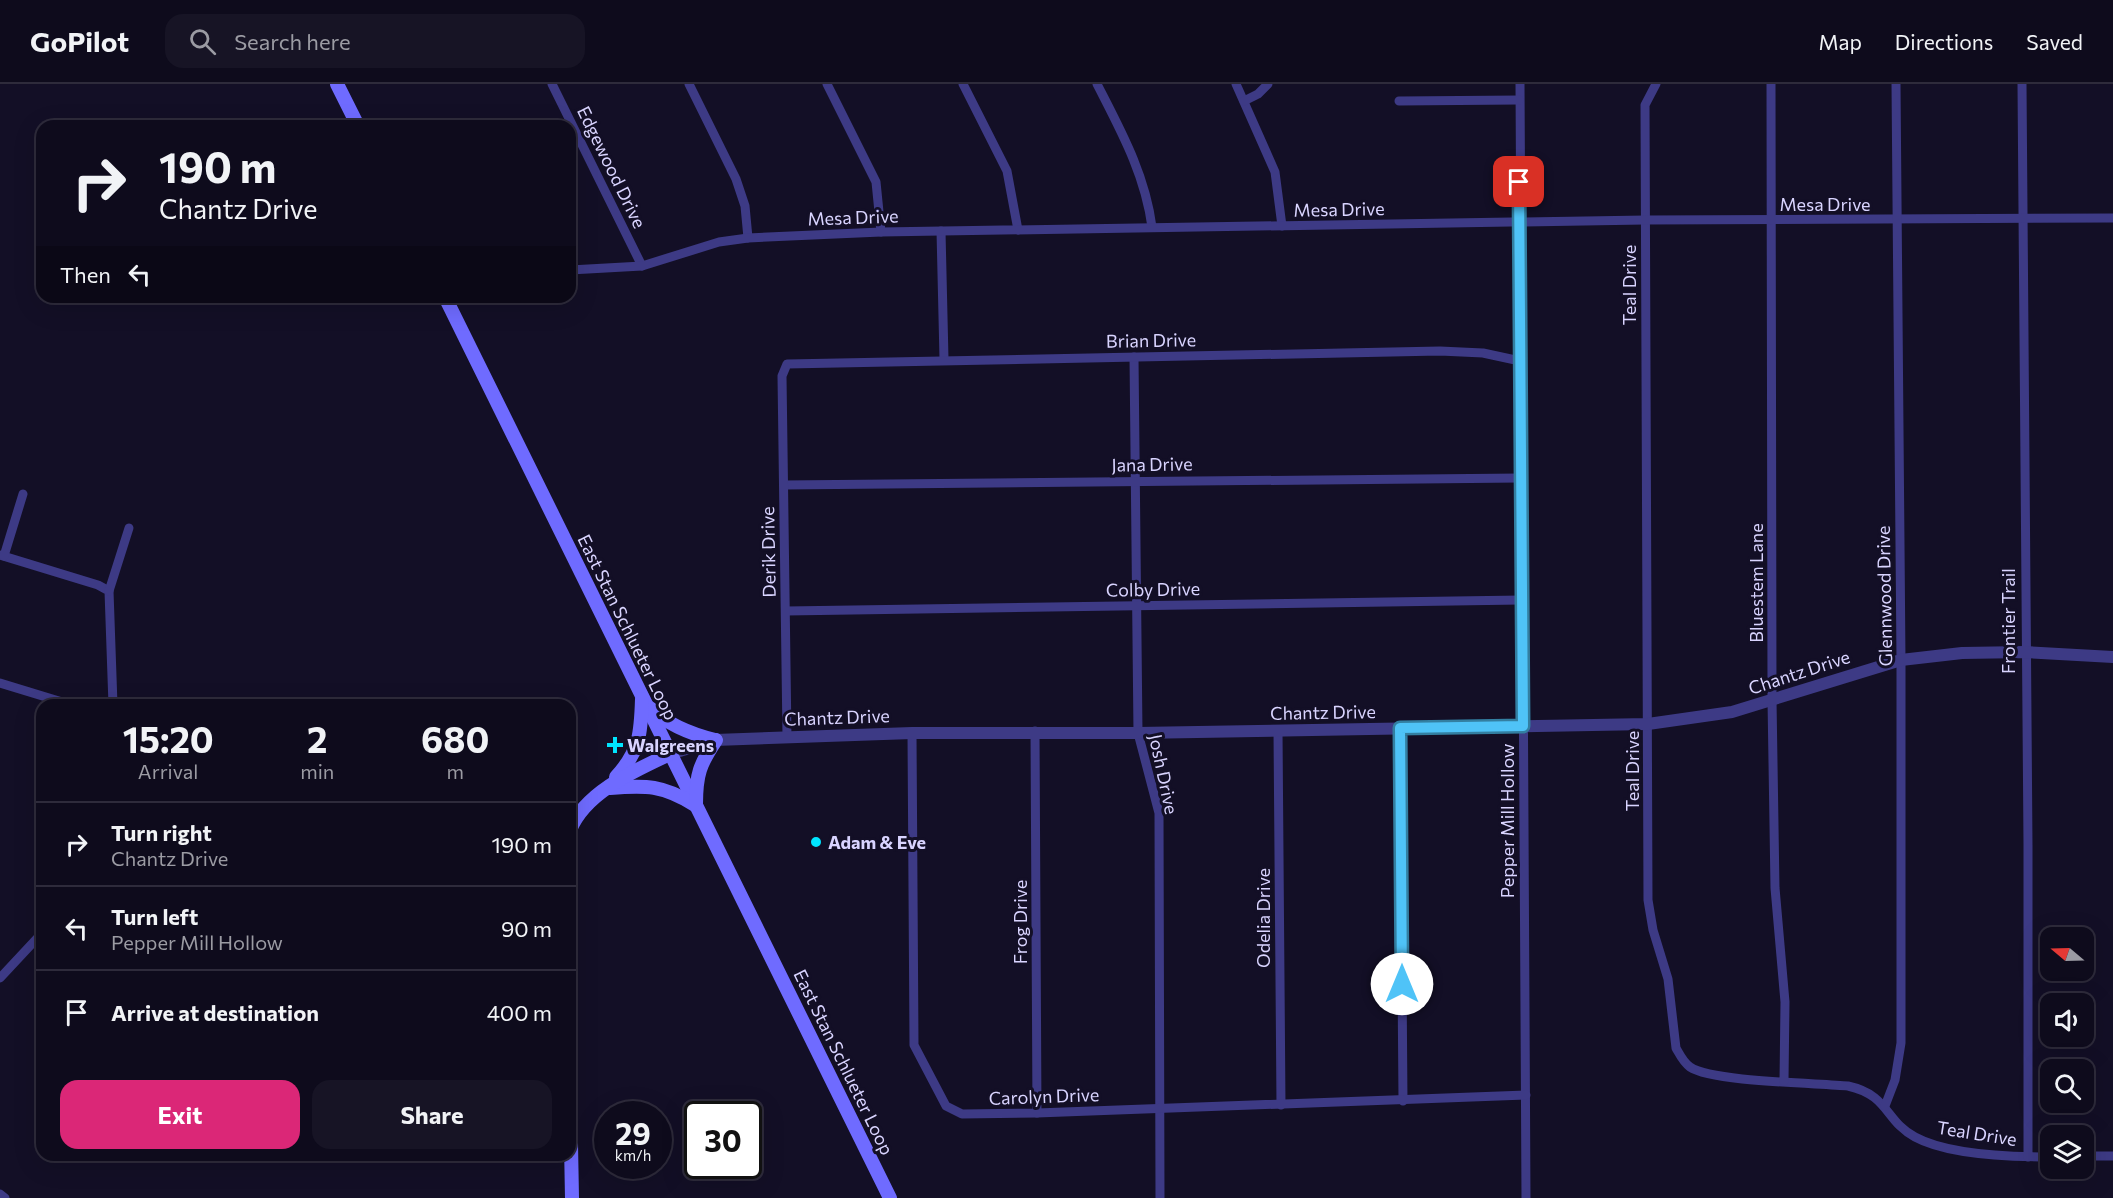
<!DOCTYPE html>
<html lang="en">
<head>
<meta charset="utf-8">
<style>
	body { margin:0; font-family:Commissioner,sans-serif; background:#171425; color:#f1f3f6; height:100vh; display:flex; flex-direction:column; font-size:22px; white-space:nowrap }
	* { box-sizing:border-box; margin:0 }
	p { font-size:20px; color:#9b9ba3 }
	.icon { flex:none; width:33px; height:33px; fill:none; stroke:currentColor; stroke-width:2; stroke-linecap:round; stroke-linejoin:round }
	.map { position:relative; flex:1; overflow:hidden }
	.details { position:absolute; left:36px; top:615px; width:540px; height:462px; display:flex; flex-direction:column; background:#0e0b1c; border-radius:18px; box-shadow:0 6px 24px #0002,0 0 0 2px #2e2b3b }
	.details>* { flex:none }
	.banner { position:absolute; left:36px; top:36px; width:540px; height:183px; border-radius:18px; box-shadow:0 6px 24px #0002,0 0 0 2px #2e2b3b; background:#0e0b1c; color:#f1f3f6; overflow:hidden }
	.needle { width:39px; rotate:289deg }
	.buttons { position:absolute; left:2040px; top:843px; display:grid; gap:12px }
	.buttons a { display:grid; place-items:center; width:54px; height:54px; border-radius:12px; background:#0e0b1c; box-shadow:0 6px 24px #0002,0 0 0 2px #2e2b3b; font-size:30px }
	.speed { position:absolute; left:594px; top:1017px; display:flex; gap:12px; font-size:30px; font-weight:700; text-align:center }
	.speed>* { display:grid; place-content:center; width:78px; height:78px; border-radius:50%; background:#0e0b1c; box-shadow:0 6px 24px #0002,0 0 0 2px #2e2b3b; line-height:1 }
	.speed small { font-size:15px; font-weight:400 }
	.speed .limit { border:3px solid #111; border-radius:9px; background:#fff; color:#111 }
	.pin { position:absolute; display:grid; place-items:center; width:51px; height:51px; color:#fff; margin:-26px; border-radius:12px; box-shadow:0 3px 9px #0006 }
	.me { position:absolute; width:66px; margin:-33px; rotate:0deg; stroke-linejoin:round; filter:drop-shadow(0 0 4px #0008) }
	.turn { display:flex; align-items:center; gap:21px; height:126px; padding:0 24px; font-size:27px }
	.turn .icon { width:78px; height:78px; stroke-width:2.5 }
	.turn b { display:block; font-size:42px; line-height:51px }
	.then { display:flex; align-items:center; height:57px; padding:0 24px; background:#0003; gap:12px; font-size:22px }
	.eta { display:flex; justify-content:space-evenly; align-items:center; height:102px; text-align:center }
	.eta b { font-size:36px; font-weight:700; line-height:42px }
	.button { display:flex; gap:12px; margin-top:auto; padding:12px 24px }
	.button a { flex:1; height:69px; border-radius:18px; background:#db2777; color:#fff; font-size:24px; font-weight:700; line-height:69px; text-align:center }
	.button a+a { background:#171425; color:#f1f3f6 }
	ul { padding:0; list-style:none }
	li { display:flex; align-items:center; gap:18px; height:84px; padding:0 24px; border-top:2px solid #2e2b3b }
	li div { flex:1 }
	li b { display:block; font-size:22px }
	li em { font-style:normal }
	header { display:flex; align-items:center; gap:36px; box-sizing:border-box; height:84px; padding:0 30px; background:#0e0b1c; border-bottom:2px solid #2e2b3b }
	header strong { font-size:28px }
	nav { display:flex; gap:33px; margin-inline-start:auto; font-size:21px }
	.search { width:420px; height:54px; background:#171425; display:flex; align-items:center; gap:15px; box-sizing:border-box; padding:0 21px; border-radius:18px; color:#9b9ba3; font-size:22px }
	.map>svg:first-child { display:block }
	.lines { fill:none; stroke-linecap:round; stroke-linejoin:round }
	.minor { stroke:#3d3a85; stroke-width:9 }
	.tertiary { stroke:#3d3a85; stroke-width:12 }
	.secondary { stroke:#6f6bff; stroke-width:14 }
	.route-casing { stroke:#337fa1; stroke-width:15 }
	.route { stroke:#4fc3f7; stroke-width:10 }
	.poi-dot { fill:#00e5ff; stroke:#130f26; stroke-width:2 }
	.labels { text-anchor:middle; dominant-baseline:central; stroke-width:6; stroke-linejoin:round; paint-order:stroke }
	.street-label { font-size:18px; fill:#d9d4ff; stroke:#130f26 }
	.poi-label { font-size:18px; font-weight:bold; fill:#d9d4ff; stroke:#130f26; text-anchor:start }
</style>
</head>
<body>
<header>
<strong>GoPilot</strong>
<div class="search"><svg class="icon" aria-label="search" viewBox="0 0 24 24"><circle cx="10" cy="10" r="6"/><path d="M15 15l6 6"/></svg>Search here</div>
<nav><a>Map</a><a>Directions</a><a>Saved</a></nav>
</header>
<div class="map">
<svg width="2113" height="1114" viewBox="0 0 2113 1114">
	<rect width="100%" height="100%" fill="#130f26"/>
	<g class="lines">
		<g class="minor">
			<path d="M552 0 642 182"/>
			<path d="M689 0 736 95 745 122 748 154"/>
			<path d="M827 0 876 98 881 148"/>
			<path d="M963 0 1007 87 1018 146"/>
			<path d="M1097 0C1121 47 1145 90 1152 143"/>
			<path d="M1236 0 1275 88 1282 142"/>
			<path d="M1520 0 1526 1114"/>
			<path d="M1656 0 1645 21 1648 816 1653 846 1668 895 1676 964C1680 971 1683 978 1690 983 1712 998 1816 999 1848 1002 1889 1011 1885 1037 1915 1053 1948 1071 2013 1073 2050 1073"/>
			<path d="M1771 0 1772 616 1775 804 1785 918 1784 997"/>
			<path d="M2022 0 2028 761V1073"/>
			<path d="M1244 17 1258 10 1268 0"/>
			<path d="M1399 17 1519 16"/>
			<path d="M941 147 944 275"/>
			<path d="M570 186 642 182 719 158 748 154 881 148 1645 136 2113 134"/>
			<path d="M1134 273 1138 649 1159 729 1160 1114"/>
			<path d="M784 401 1520 394"/>
			<path d="M0 471 98 501 109 507 113 621"/>
			<path d="M4 472 23 410"/>
			<path d="M109 507 129 444"/>
			<path d="M786 527 1521 516"/>
			<path d="M0 599 72 621"/>
			<path d="M1400 644 1403 1017"/>
			<path d="M1035 647 1037 1029"/>
			<path d="M1278 647 1281 1021"/>
			<path d="M912 649 914 961 946 1022 962 1030 1037 1029 1526 1011"/>
			<path d="M787 653 782 292 787 280 1440 267 1483 269 1520 277"/>
			<path d="M0 894 42 849"/>
			<path d="M1885 1022 1895 996 1901 959V576L1896 0"/>
			<path d="M2084 1072H2113"/>
			<path d="M0 1110 5 1114"/>
		</g>
		<path class="tertiary" d="M670 670 715 656 912 649H1138L1648 640 1732 628 1901 576 1962 569 2025 568 2113 573"/>
		<g class="secondary">
			<path d="M337 0 358 42"/>
			<path d="M445 213 890 1114"/>
			<path d="M650 624C668 641 691 650 715 656"/>
			<path d="M616 693C640 667 641 649 642 615"/>
			<path d="M610 704C646 701 663 701 695 721"/>
			<path d="M696 720C696 690 700 680 716 656"/>
			<path d="M570 746C585 708 636 686 670 670"/>
			<path d="M570 1005 572 1114"/>
		</g>
	</g>
	<g class="lines">
		<g class="route-casing">
			<path id="route" d="M1402 900 1400 644 1523 642 1519 98"/>
		</g>
		<use href="#route" class="route"/>
	</g>
	<g class="poi-dot">
		<path d="M612 652h6v6h6v6h-6v6h-6v-6h-6v-6h6z"/>
		<circle cx="816" cy="758" r="6"/>
	</g>
	<g class="labels">
		<g class="street-label">
			<text transform="translate(612 83) rotate(64)">Edgewood Drive</text>
			<text x="1825" y="120">Mesa Drive</text>
			<text transform="translate(1339 125) rotate(-1)">Mesa Drive</text>
			<text transform="translate(853 133) rotate(-2)">Mesa Drive</text>
			<text transform="translate(1629 201) rotate(-90)">Teal Drive</text>
			<text transform="translate(1151 256) rotate(-1)">Brian Drive</text>
			<text transform="translate(1152 380) rotate(-1)">Jana Drive</text>
			<text transform="translate(768 468) rotate(-91)">Derik Drive</text>
			<text transform="translate(1756 499) rotate(-90)">Bluestem Lane</text>
			<text transform="translate(1153 505) rotate(-1)">Colby Drive</text>
			<text transform="translate(1884 512) rotate(-91)">Glennwood Drive</text>
			<text transform="translate(2008 537) rotate(-90)">Frontier Trail</text>
			<text transform="translate(628 543) rotate(64)">East Stan Schlueter Loop</text>
			<text transform="translate(1799 588) rotate(-18)">Chantz Drive</text>
			<text transform="translate(1323 628) rotate(-1)">Chantz Drive</text>
			<text transform="translate(837 633) rotate(-2)">Chantz Drive</text>
			<text transform="translate(1632 687) rotate(-90)">Teal Drive</text>
			<text transform="translate(1164 690) rotate(78)">Josh Drive</text>
			<text transform="translate(1507 737) rotate(-90)">Pepper Mill Hollow</text>
			<text transform="translate(1263 834) rotate(-90)">Odelia Drive</text>
			<text transform="translate(1020 838) rotate(-90)">Frog Drive</text>
			<text transform="translate(844 978) rotate(64)">East Stan Schlueter Loop</text>
			<text transform="translate(1044 1012) rotate(-2)">Carolyn Drive</text>
			<text transform="translate(1977 1049) rotate(9)">Teal Drive</text>
		</g>
		<g class="poi-label">
			<text x="627" y="661">Walgreens</text>
			<text x="828" y="758">Adam &amp; Eve</text>
		</g>
	</g>
</svg>
<div class="buttons">
<a><svg class="needle" viewBox="-14 -14 28 28"><path d="M0-13l5 13h-10z" fill="#e53935"/><path d="M0 13l5-13h-10z" fill="#9b9ba3"/></svg></a>
<a><svg class="icon" aria-label="sound" viewBox="0 0 24 24"><path d="M4 9h4l5-4v14l-5-4H4zM17 9q2 3 0 6"/></svg></a>
<a><svg class="icon" aria-label="search" viewBox="0 0 24 24"><circle cx="10" cy="10" r="6"/><path d="M15 15l6 6"/></svg></a>
<a><svg class="icon" aria-label="layers" viewBox="0 0 24 24"><path d="M12 4l9 5-9 5-9-5zM3 14l9 5 9-5"/></svg></a>
</div>
<div class="speed"><div>29<small>km/h</small></div><div class="limit">30</div></div>
<div class="pin" style="left:1519px;top:98px;background:#d93025"><svg class="icon" aria-label="arrive" viewBox="0 0 24 24"><path d="M6 21V4h12l-3 4 3 4H6"/></svg></div>
<svg class="me" style="left:1402px;top:900px" viewBox="-20 -20 40 40"><circle r="19" fill="#fff"/><path d="M0-13L10 11 0 6-10 11z" fill="#4fc3f7"/></svg>
<div class="banner">
<div class="turn"><svg class="icon" aria-label="right" viewBox="0 0 24 24"><path d="M7 20v-9h11M14 6l5 5-5 5"/></svg><div><b>190 m</b>Chantz Drive</div></div>
<div class="then">Then<svg class="icon" aria-label="left" viewBox="0 0 24 24"><path d="M17 20v-9H6M10 6l-5 5 5 5"/></svg></div>
</div>
<section class="details">
<div class="eta">
<div><b>15:20</b><p>Arrival</p></div>
<div><b>2</b><p>min</p></div>
<div><b>680</b><p>m</p></div>
</div>
<ul>
<li><svg class="icon" aria-label="right" viewBox="0 0 24 24"><path d="M7 20v-9h11M14 6l5 5-5 5"/></svg><div><b>Turn right</b><p>Chantz Drive</p></div><em>190 m</em></li>
<li><svg class="icon" aria-label="left" viewBox="0 0 24 24"><path d="M17 20v-9H6M10 6l-5 5 5 5"/></svg><div><b>Turn left</b><p>Pepper Mill Hollow</p></div><em>90 m</em></li>
<li><svg class="icon" aria-label="arrive" viewBox="0 0 24 24"><path d="M6 21V4h12l-3 4 3 4H6"/></svg><div><b>Arrive at destination</b></div><em>400 m</em></li>
</ul>
<div class="button"><a>Exit</a><a>Share</a></div>
</section>
</div>
</body>
</html>
